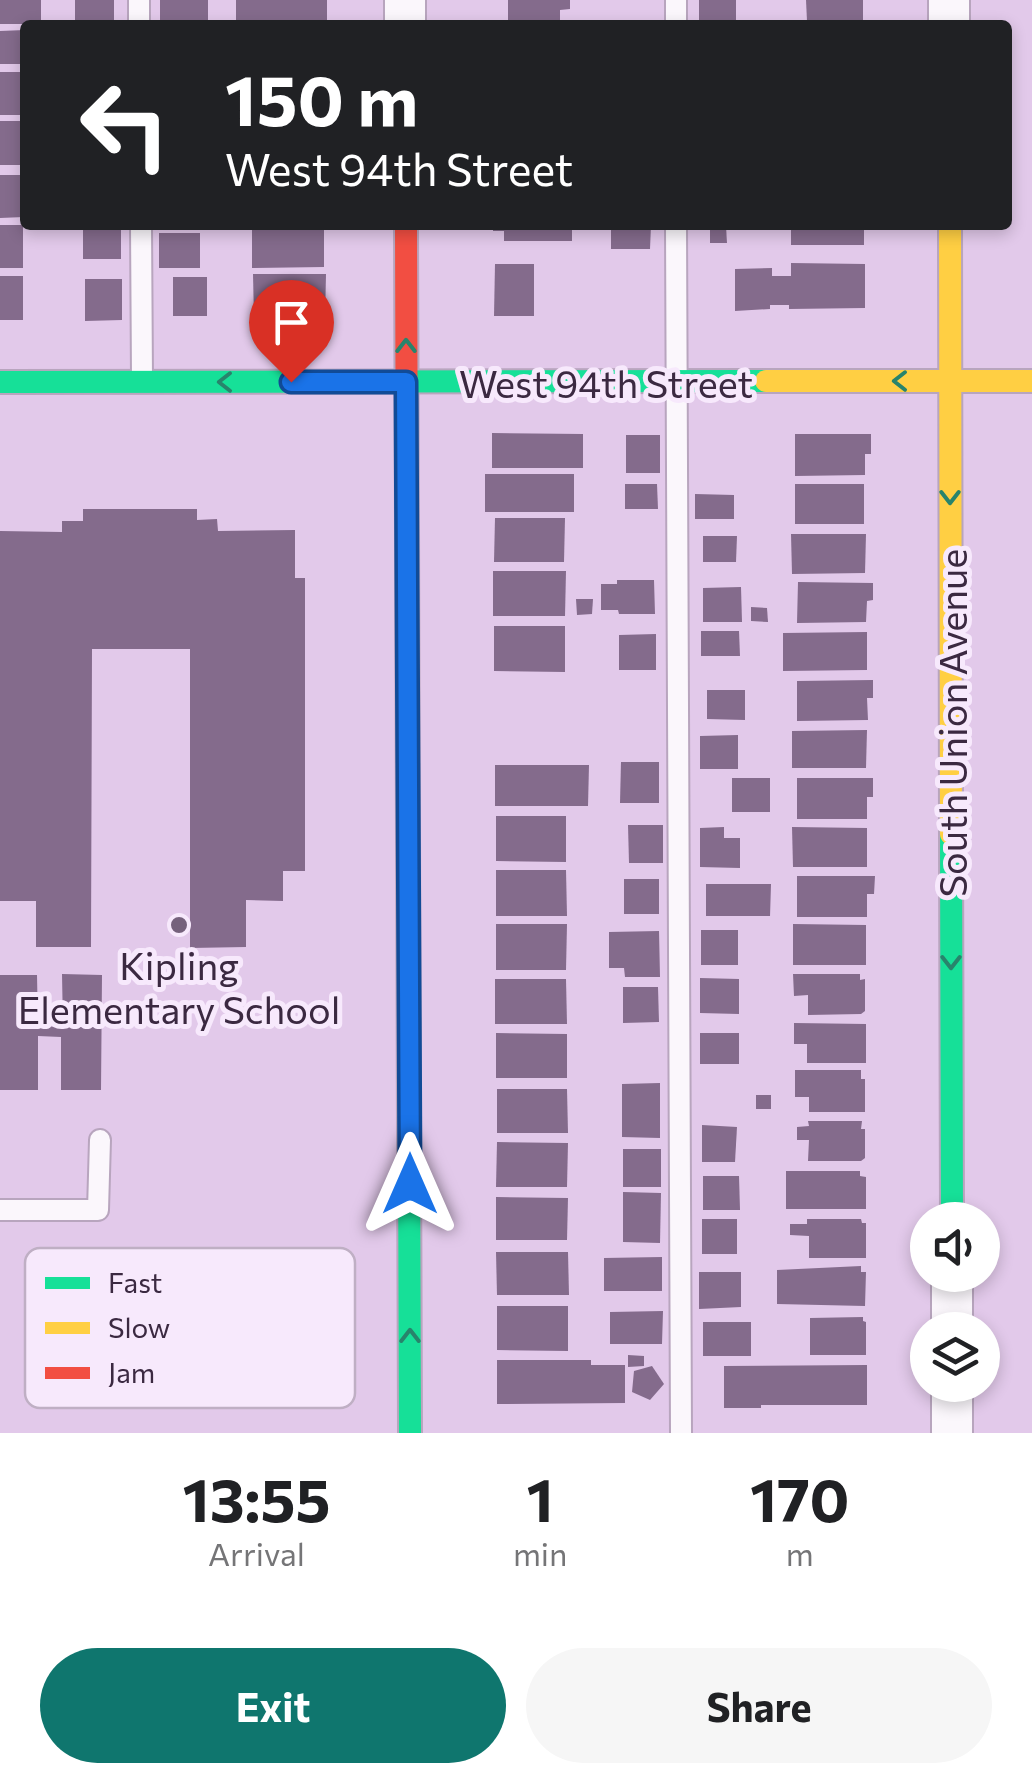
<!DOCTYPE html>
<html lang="en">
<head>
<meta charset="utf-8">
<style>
	body { margin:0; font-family:Commissioner,sans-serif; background:#f6f6f6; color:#202124; height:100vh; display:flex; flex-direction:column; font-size:38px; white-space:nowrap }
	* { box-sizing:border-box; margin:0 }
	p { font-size:32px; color:#757577 }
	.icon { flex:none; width:55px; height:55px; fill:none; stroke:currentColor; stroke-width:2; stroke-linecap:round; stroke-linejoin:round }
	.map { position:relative; height:1433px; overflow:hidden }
	.details { display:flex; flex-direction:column; background:#fff; flex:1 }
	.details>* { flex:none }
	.guide { position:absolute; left:20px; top:20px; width:992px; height:210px; border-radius:10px; box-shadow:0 5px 15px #0003; background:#202124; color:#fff; overflow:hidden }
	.controls { position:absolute; left:910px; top:1202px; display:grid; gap:20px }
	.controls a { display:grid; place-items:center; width:90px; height:90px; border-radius:50%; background:#fff; box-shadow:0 5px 15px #0003; font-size:50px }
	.pin { position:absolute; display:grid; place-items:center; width:85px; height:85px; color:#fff; margin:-102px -42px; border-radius:50% 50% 50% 0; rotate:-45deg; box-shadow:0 0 10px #0007 }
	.pin .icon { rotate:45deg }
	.me { position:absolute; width:110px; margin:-55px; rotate:0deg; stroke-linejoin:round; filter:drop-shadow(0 0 8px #0008) }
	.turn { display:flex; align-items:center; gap:35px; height:210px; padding:0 40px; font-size:45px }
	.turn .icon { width:130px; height:130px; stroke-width:2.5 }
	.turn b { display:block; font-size:70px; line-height:85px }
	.eta { display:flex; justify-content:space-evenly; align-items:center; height:170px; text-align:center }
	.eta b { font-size:60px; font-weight:700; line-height:70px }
	.primary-button { display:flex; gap:20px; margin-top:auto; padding:20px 40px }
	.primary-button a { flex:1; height:115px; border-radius:60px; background:#0f766e; color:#fff; font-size:40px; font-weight:700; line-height:115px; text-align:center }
	.primary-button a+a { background:#f6f6f6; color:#202124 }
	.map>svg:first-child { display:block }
	.building { fill:#846b8c }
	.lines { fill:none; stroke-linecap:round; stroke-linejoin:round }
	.lane-casing { stroke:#b8a5be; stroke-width:24 }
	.street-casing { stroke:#b8a5be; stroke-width:44 }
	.fast-casing { stroke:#b8a5be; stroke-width:26 }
	.slow-casing { stroke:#b8a5be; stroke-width:26 }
	.jam-casing { stroke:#b8a5be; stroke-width:26 }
	.lane { stroke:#fbf7fc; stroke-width:20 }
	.street { stroke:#fbf7fc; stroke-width:40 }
	.fast { stroke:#16e098; stroke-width:22 }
	.slow { stroke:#ffcf43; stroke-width:22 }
	.jam { stroke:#f24e42; stroke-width:22 }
	.oneway { stroke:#28846c }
	.route-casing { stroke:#114b97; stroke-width:25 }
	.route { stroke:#1a73e8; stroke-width:18 }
	.poi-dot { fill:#75617c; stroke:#f7e9fc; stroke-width:4 }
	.labels { text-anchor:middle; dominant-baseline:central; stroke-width:10; stroke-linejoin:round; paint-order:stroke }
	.street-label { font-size:38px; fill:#3b2941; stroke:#f7e9fc }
	.poi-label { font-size:38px; fill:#3b2941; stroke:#f7e9fc }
	.key { fill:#f7e9fc; stroke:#bfafc4; stroke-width:2.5 }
	.key-label { font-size:28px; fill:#3b2941 }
</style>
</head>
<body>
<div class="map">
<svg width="1032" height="1433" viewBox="0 0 1032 1433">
	<rect width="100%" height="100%" fill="#e2c9ea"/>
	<g class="building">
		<rect x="0" y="0" width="41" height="24"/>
		<rect x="75" y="0" width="39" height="24"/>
		<rect x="160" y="0" width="48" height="23"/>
		<rect x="236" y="0" width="91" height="24"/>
		<path d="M508 0H570V9L560 10V25H508Z"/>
		<rect x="699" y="0" width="37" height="21"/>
		<path d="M806 0H863V21H807Z"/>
		<path d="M25 30V64H0V31Z"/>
		<rect x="0" y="72" width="25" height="43"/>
		<rect x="0" y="121" width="24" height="44"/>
		<path d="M0 175H24V217L0 218Z"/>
		<rect x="0" y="225" width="23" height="43"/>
		<rect x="83" y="225" width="38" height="34"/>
		<path d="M252 225H324V267L252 268Z"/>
		<path d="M493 225H572V241H504V231H493Z"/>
		<path d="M611 225H651L650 249H611Z"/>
		<rect x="791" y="225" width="73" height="20"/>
		<path d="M710 226H726L727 243H710Z"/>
		<rect x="159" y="233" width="41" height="35"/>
		<path d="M791 263 865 264V308L789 309V305H770V309L735 311V269L772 268V276H791Z"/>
		<path d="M495 264H534V316H494Z"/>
		<path d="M253 274H326L325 319H254Z"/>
		<rect x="0" y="276" width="23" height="44"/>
		<rect x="173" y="277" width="34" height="39"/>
		<path d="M85 279H122V320L85 321Z"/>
		<path d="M492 433 583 434V468H492Z"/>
		<path d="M795 434H871V454H865V475L795 476Z"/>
		<rect x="626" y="435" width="34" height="38"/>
		<rect x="485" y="474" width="89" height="38"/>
		<path d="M625 484H657L658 509H625Z"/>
		<rect x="795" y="484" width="69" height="40"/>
		<path d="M695 494 734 495V519H695Z"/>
		<path d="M83 509H197V520L217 519 218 531 295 530V578H305V871H283V901L246 900V947L190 948V649H92L91 947H36V901H0V531L62 532V521H83Z"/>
		<path d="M495 518H565L564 562H494Z"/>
		<path d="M791 534H866L865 573 792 574Z"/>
		<path d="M703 536H737L736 562H703Z"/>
		<path d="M493 571H566L565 616H493Z"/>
		<path d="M617 580H654L655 614H619L618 610H601V584H617Z"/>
		<path d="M798 582 873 583V600L867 601 866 622 797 623Z"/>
		<path d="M741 587 742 622H703V588Z"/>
		<path d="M576 599H593L592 614 577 615Z"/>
		<path d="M751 607 767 608 768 622 751 621Z"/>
		<path d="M494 626H565V672L494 671Z"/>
		<path d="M701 631H739L740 656H701Z"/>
		<path d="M867 632V670L783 671V633Z"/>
		<path d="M656 634V670H619V635Z"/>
		<path d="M873 680V698H867L868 720 797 721V681Z"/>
		<path d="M707 690H745V720L707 719Z"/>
		<path d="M867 730 866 768H792V731Z"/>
		<path d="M738 735V769H700V736Z"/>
		<path d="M621 762H659V803H620Z"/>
		<path d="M495 765H589L588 806H495Z"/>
		<rect x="732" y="778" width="38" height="34"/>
		<path d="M797 778H873V797H867V819H797Z"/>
		<path d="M496 816H566V862L496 861Z"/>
		<path d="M628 825H663V863H629Z"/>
		<path d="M724 827V838H740V868L700 867V828Z"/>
		<path d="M792 827 867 828V867H793Z"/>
		<path d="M496 870H566L567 916H496Z"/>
		<path d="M797 876H875L874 894H867V917H797Z"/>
		<rect x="624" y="879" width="35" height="35"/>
		<path d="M706 884H771L770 916H706Z"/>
		<path d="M496 924H567L566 970H496Z"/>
		<path d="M793 924 866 925V965H793Z"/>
		<rect x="701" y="930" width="37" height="35"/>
		<path d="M659 931 660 977H625L624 968H609V932Z"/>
		<path d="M62 974 102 975 101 1090H61V1037L38 1036V1090H0V975H37L38 1026 63 1027Z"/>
		<path d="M793 974H860V980L865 979V1011L861 1014 808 1015V995L794 996Z"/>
		<path d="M700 978 739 979V1014L700 1013Z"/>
		<path d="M495 979H566L567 1024H495Z"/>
		<path d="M623 987H658L659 1022 623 1023Z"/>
		<path d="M794 1023 866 1024V1063H807V1044H794Z"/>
		<path d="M496 1033 567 1034V1078H496Z"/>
		<rect x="700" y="1033" width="39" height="31"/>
		<path d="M795 1070H861V1079H865V1112H809V1097H795Z"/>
		<path d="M660 1083V1138L622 1137V1084Z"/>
		<path d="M497 1089H567L568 1133H497Z"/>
		<rect x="756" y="1095" width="15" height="14"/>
		<path d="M808 1121H862L861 1129H865V1158L861 1161H808L809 1140H797V1127L809 1126Z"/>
		<path d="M702 1125 737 1127 735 1162H702Z"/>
		<path d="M497 1142 568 1143 567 1187H496Z"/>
		<rect x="623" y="1149" width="38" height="38"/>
		<path d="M786 1171H860V1176L866 1177V1209H786Z"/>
		<path d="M703 1176H739L740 1210H703Z"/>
		<path d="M623 1192 661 1193 660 1243 623 1242Z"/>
		<path d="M496 1197 568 1198 567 1240H496Z"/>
		<rect x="702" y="1219" width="35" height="35"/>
		<path d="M807 1219H861L862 1223H866V1258H809V1236L790 1235V1224H807Z"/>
		<path d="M496 1252H568L569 1295H497Z"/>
		<path d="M662 1257V1291H604V1258Z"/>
		<path d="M861 1266V1272H866L865 1306 777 1304V1270Z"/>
		<path d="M699 1272H741V1307L699 1309Z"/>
		<path d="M497 1306H568V1351L497 1350Z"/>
		<path d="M663 1311 662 1344H610V1312Z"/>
		<path d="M863 1317V1321L866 1322V1355H810V1318Z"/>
		<rect x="703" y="1322" width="48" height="34"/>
		<path d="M628 1355 644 1356V1366L628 1367Z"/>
		<path d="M497 1360H591V1365H625V1403L497 1404Z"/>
		<path d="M867 1365V1405H761V1408H724V1366Z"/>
		<path d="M652 1366 664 1384 650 1400 632 1392 634 1371Z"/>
	</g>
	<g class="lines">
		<g class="lane-casing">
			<g id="lane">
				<path d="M139 0V25"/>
				<path d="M676 0V25"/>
				<path d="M141 225 142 378"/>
				<path d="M676 225 681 1433"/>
				<path d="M0 1210H98L100 1140"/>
			</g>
		</g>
		<g class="street-casing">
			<g id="street">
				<path d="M405 0V25"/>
				<path d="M949 0V25"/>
				<path d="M952 1275V1330"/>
				<path d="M952 1385V1433"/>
			</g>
		</g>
		<g class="fast-casing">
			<g id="fast">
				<path d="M0 382 766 381"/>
				<path d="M951 834 952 1220"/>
				<path d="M408 838 410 1433"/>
			</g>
		</g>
		<g class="slow-casing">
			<g id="slow">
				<path d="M950 225 951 834"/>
				<path d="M766 381H1032"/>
			</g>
		</g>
		<g class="jam-casing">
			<path id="jam" d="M406 225 408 838"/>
		</g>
		<use href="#lane" class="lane"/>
		<use href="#street" class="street"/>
		<use href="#fast" class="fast"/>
		<use href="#slow" class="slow"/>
		<use href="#jam" class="jam"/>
	</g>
	<defs><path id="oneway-chevron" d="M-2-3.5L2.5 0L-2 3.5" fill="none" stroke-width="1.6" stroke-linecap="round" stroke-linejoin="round" transform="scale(2.5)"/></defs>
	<g class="oneway">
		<use href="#oneway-chevron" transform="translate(406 346) rotate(-90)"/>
		<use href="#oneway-chevron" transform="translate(900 381) rotate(180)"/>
		<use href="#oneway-chevron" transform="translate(225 382) rotate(180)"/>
		<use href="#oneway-chevron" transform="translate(950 497) rotate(90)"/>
		<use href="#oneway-chevron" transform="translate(951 962) rotate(90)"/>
		<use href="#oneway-chevron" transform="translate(410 1336) rotate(-90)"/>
	</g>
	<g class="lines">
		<g class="route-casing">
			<path id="route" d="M291 382H406L410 1184"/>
		</g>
		<use href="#route" class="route"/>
	</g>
	<circle class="poi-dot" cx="179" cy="925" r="10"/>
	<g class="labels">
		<g class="street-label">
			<text x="606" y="382">West 94th Street</text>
			<text transform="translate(951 723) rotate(-90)">South Union Avenue</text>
		</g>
		<g class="poi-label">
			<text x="179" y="964">Kipling<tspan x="179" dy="44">Elementary School</tspan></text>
		</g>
	</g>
	<rect x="25" y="1248" width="330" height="160" rx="15" class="key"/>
	<rect x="45" y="1277" width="45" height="12" fill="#16e098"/>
	<rect x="45" y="1322" width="45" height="12" fill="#ffcf43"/>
	<rect x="45" y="1367" width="45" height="12" fill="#f24e42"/>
	<g class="key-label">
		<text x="108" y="1293">Fast</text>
		<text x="108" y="1338">Slow</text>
		<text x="108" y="1383">Jam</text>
	</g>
</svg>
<div class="controls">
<a><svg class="icon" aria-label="sound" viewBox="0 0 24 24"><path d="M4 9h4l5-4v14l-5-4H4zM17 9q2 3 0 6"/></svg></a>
<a><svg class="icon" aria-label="layers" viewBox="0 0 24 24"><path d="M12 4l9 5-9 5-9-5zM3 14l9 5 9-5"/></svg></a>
</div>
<div class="pin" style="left:291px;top:382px;background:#d93025"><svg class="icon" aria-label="arrive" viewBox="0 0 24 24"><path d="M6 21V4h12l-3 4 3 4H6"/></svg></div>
<svg class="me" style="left:410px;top:1184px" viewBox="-20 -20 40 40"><path d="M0-17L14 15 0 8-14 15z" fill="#1a73e8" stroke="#fff" stroke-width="4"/></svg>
<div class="guide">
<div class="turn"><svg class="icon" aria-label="left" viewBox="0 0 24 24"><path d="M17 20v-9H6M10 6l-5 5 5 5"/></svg><div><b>150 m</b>West 94th Street</div></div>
</div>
</div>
<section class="details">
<div class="eta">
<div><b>13:55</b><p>Arrival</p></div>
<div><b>1</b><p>min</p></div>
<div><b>170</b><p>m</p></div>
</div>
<div class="primary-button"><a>Exit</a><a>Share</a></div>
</section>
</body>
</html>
